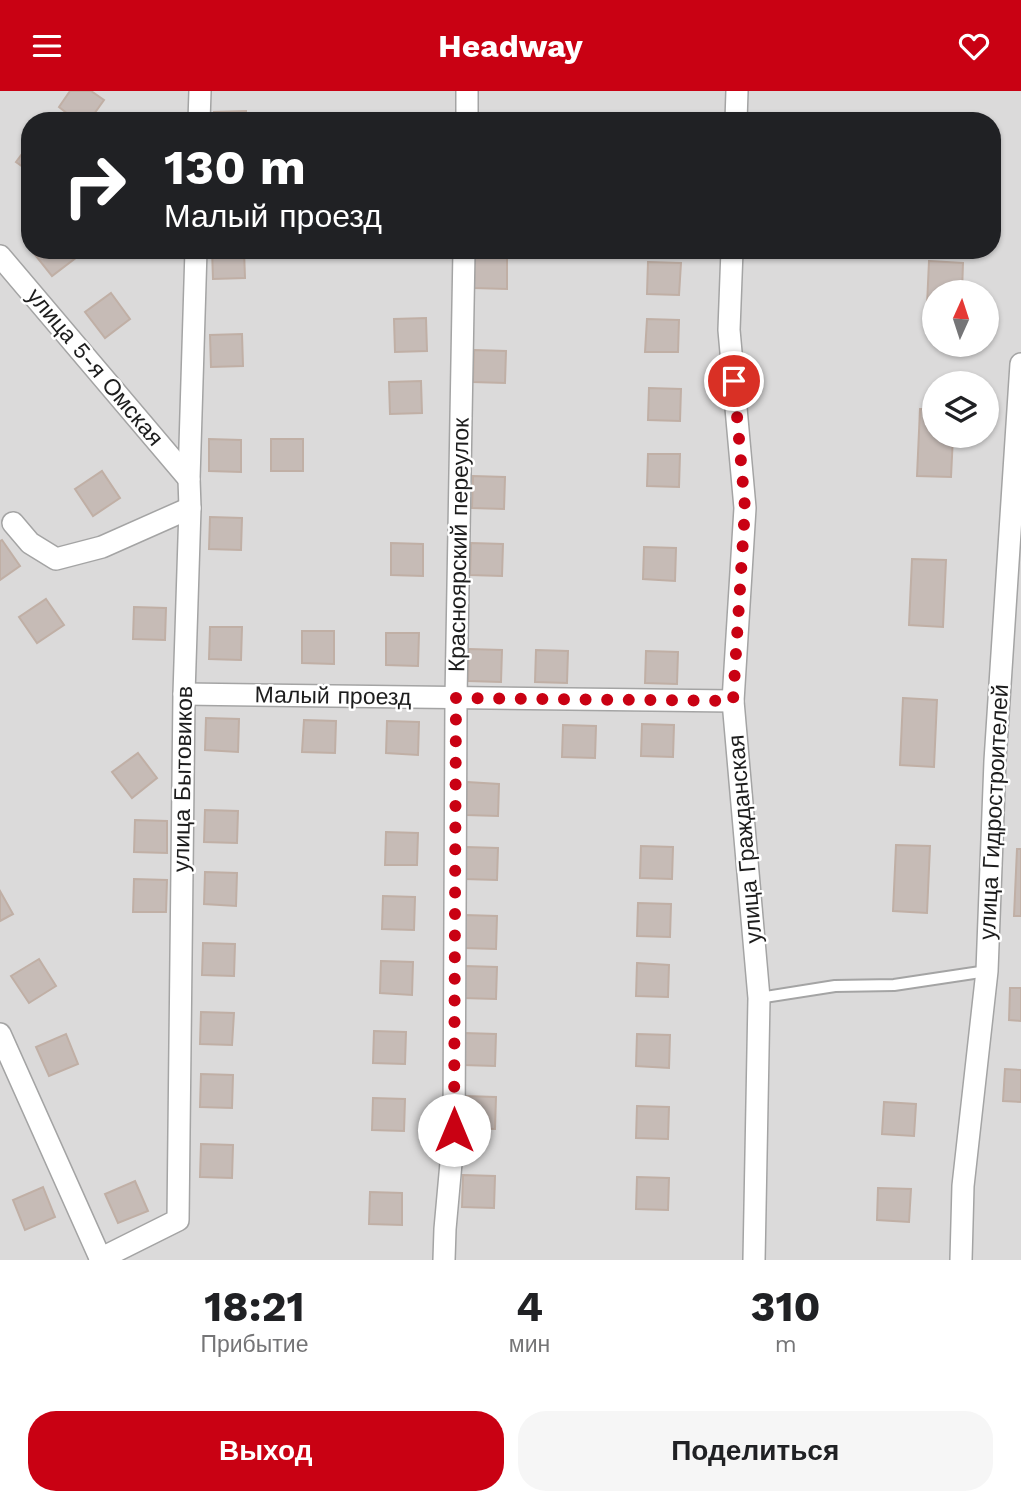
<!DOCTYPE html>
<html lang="ru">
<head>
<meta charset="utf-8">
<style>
	body { margin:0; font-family:"Work Sans",sans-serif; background:#f6f6f6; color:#202124; height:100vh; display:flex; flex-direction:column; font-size:26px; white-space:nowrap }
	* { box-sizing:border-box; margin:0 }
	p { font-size:23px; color:#757577 }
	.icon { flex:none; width:38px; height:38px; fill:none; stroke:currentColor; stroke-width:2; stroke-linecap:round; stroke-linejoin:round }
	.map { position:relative; height:1169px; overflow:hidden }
	.sheet { display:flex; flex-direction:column; background:#fff; flex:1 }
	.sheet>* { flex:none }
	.guide { position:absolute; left:21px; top:21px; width:980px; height:147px; border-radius:28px; box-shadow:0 2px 5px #0004; background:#202124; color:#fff; overflow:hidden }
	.needle { width:46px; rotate:3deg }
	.tools { position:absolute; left:922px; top:189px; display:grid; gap:14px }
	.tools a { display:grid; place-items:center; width:77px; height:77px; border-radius:50%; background:#fff; box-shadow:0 2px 5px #0004; font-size:35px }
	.pin { position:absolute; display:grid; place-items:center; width:60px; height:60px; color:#fff; margin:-30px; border:4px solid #fff; border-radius:50%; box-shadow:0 2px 7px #0007 }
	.me { position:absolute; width:77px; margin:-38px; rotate:0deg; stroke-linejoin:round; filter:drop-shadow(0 0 5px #0008) }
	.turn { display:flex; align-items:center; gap:24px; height:147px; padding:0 28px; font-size:32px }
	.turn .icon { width:91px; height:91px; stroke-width:2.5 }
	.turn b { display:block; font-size:49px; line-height:60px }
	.eta { display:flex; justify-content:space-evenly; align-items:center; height:119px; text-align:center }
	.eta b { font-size:42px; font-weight:700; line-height:49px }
	.button { display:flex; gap:14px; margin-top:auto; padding:14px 28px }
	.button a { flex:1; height:80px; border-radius:28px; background:#c90113; color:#fff; font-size:28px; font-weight:700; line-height:80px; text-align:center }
	.button a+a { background:#f6f6f6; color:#202124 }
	header { display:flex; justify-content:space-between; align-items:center; height:91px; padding:0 28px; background:#c90113; color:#fff; font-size:32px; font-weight:700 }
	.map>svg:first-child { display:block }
	.residential { fill:#dbdada; fill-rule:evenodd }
	.building { fill:#c6bbb6; stroke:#c0afa5; stroke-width:2 }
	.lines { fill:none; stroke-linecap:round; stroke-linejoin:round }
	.service-casing { stroke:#a4a4a4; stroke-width:14 }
	.minor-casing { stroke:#a4a4a4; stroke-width:24 }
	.service { stroke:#fff; stroke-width:10 }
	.minor { stroke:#fff; stroke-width:21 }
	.route { stroke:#c90113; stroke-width:12; stroke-dasharray:0 21.6 }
	.labels { text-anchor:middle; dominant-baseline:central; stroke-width:5; stroke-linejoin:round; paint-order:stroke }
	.street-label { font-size:23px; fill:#1d1d1d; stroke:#fff }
</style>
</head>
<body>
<header><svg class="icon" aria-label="menu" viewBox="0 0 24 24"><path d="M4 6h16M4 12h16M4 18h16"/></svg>Headway<svg class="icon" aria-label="heart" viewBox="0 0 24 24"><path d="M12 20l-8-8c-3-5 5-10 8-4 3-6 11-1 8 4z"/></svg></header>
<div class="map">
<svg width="1021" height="1169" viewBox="0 0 1021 1169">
	<rect width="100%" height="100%" fill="#eeeae3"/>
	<path class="residential" d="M0 0H1021V1169H0ZM30 30H992V159H30ZM934 201H987V254H934ZM934 292H987V345H934Z"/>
	<g class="building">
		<path d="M70 0H91L104 9 89 30H77L59 16Z"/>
		<path d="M246 20V30H214V21Z"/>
		<path d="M425 23V30H393V24Z"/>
		<path d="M479 25 512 26V30H479Z"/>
		<path d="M652 27 684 28V30H652Z"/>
		<path d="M30 52V81L16 71Z"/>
		<path d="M72 159 77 166 52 185 32 160Z"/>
		<path d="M212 159H244L245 187 213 188Z"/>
		<path d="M475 165 507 166V198L474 197Z"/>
		<path d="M929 170 963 172 962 201H934V237H926Z"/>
		<path d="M648 171 681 172 679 204 647 203Z"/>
		<path d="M111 202 130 228 105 247 85 221Z"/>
		<path d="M426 227 427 260 395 261 394 228Z"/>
		<path d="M647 228 679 229 678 261H645Z"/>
		<path d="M242 243 243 275 211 276 210 244Z"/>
		<path d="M474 259 506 260 505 292 473 291Z"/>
		<path d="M421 290 422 322 390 323 389 291Z"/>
		<path d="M649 297 681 298 680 330 648 329Z"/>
		<path d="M920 318 934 319V345H953L951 386 917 385Z"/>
		<path d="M209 348 241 349V381L209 380Z"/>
		<rect x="271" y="348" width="32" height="32"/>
		<path d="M648 363H680L679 396 647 395Z"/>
		<path d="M102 380 120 407 93 425 75 398Z"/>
		<path d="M473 385 505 386 504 418 472 417Z"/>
		<path d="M210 426 242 427 241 459 209 458Z"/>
		<path d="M2 449 20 475 0 489V450Z"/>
		<path d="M391 452 423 453V485L391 484Z"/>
		<path d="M471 452 503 453 502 485 470 484Z"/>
		<path d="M644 456 676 457 675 490 643 488Z"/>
		<path d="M912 468 946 469 943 536 909 534Z"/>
		<path d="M46 508 64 534 37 552 19 526Z"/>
		<path d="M134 516 166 517 165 549 133 548Z"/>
		<path d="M210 536H242L241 569 209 568Z"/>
		<path d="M302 540H334V573L302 572Z"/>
		<path d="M386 542H419L418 575 386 574Z"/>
		<path d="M469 558 502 559 501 591 468 590Z"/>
		<path d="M536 559 568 560 567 592 535 591Z"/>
		<path d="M646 560 678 561 677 593 645 592Z"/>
		<path d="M903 607 937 609 934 676 900 674Z"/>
		<path d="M206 627 239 628 238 661 205 659Z"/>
		<path d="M304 629 336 630 335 662 302 661Z"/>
		<path d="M387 630 419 631 418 664 386 662Z"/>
		<path d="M642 633 674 634 673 666 641 665Z"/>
		<path d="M563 634 596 635 595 667 562 666Z"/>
		<path d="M138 662 157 687 132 707 112 681Z"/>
		<path d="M467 691 499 693 498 725 466 724Z"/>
		<path d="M205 719 238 720 237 752 204 751Z"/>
		<path d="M135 729 167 730V762L134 761Z"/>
		<path d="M386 741 418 742 417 774H385Z"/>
		<path d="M896 754 930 755 927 822 893 820Z"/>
		<path d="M641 755 673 756 672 788 640 787Z"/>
		<path d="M466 756 498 757 497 789 465 788Z"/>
		<path d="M1017 758H1021V825H1014Z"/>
		<path d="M205 781 237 782 236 815 204 813Z"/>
		<path d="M134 788 167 789 166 821H133Z"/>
		<path d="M0 800 13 823 0 830Z"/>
		<path d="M383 805 415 806 414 839 382 838Z"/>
		<path d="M638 812 671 813 670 846 637 845Z"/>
		<path d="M465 824 497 825 496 858 464 857Z"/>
		<path d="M203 852 235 853 234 885 202 884Z"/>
		<path d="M39 868 56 895 29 912 11 885Z"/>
		<path d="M381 870 413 871 412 904 380 902Z"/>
		<path d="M637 872 669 874 668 906 636 905Z"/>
		<path d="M465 875 497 876 496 908 463 907Z"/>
		<path d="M1010 897H1021V930L1009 929Z"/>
		<path d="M201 921 234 922 232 954 200 953Z"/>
		<path d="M374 940 406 941 405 973 373 972Z"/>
		<path d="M464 942 496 943 495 975 463 974Z"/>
		<path d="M66 943 78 973 49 985 36 956Z"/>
		<path d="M637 943 670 944 669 977 636 975Z"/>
		<path d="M1005 978 1021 979V1011L1003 1010Z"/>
		<path d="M201 983 233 984 232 1017 200 1016Z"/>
		<path d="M464 1005 496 1006 495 1038 463 1037Z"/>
		<path d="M373 1007 405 1008 404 1040 372 1039Z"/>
		<path d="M884 1011 916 1013 914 1045 882 1043Z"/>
		<path d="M637 1015 669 1016 668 1048 636 1047Z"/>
		<path d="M201 1053 233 1054 232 1087 200 1086Z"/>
		<path d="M463 1084 495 1085 494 1117 462 1116Z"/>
		<path d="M637 1086 669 1087 668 1119 636 1118Z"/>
		<path d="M135 1090 148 1120 118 1132 105 1103Z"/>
		<path d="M43 1096 55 1126 25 1139 13 1109Z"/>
		<path d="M878 1097 911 1098 909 1131 877 1129Z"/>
		<path d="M370 1101 402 1102V1134L369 1133Z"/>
	</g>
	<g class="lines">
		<g class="service-casing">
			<path id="service" d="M759 907 835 895 894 894 987 880"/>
		</g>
		<g class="minor-casing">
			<g id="minor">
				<path d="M199 30 200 0"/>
				<path d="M467 30V0"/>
				<path d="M736 30 737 0"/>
				<path d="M732 159 729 239 745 417 733 610 759 907 754 1169"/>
				<path d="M0 165 189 388"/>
				<path d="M13 432 30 452 56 468 102 456 190 417"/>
				<path d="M184 603 733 610"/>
				<path d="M0 943 101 1169"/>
				<path d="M100 1168 178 1129 184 603 190 417 189 388 196 159"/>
				<path d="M444 1169 445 1138 454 1039 456 607 464 159"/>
				<path d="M961 1169 963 1095 987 880 995 670 1021 273"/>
			</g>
		</g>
		<use href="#service" class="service"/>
		<use href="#minor" class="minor"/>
	</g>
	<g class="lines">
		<path class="route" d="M454 1039 456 607 733 610 745 417 734 290"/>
	</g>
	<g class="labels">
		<g class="street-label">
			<text transform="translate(95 276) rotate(50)">улица 5-я Омская</text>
			<text transform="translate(459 454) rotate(-89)">Красноярский переулок</text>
			<text transform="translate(333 605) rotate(1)">Малый проезд</text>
			<text transform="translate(183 688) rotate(-89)">улица Бытовиков</text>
			<text transform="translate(994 721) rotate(-87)">улица Гидростроителей</text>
			<text transform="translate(745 748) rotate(-95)">улица Гражданская</text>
		</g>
	</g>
</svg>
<div class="tools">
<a><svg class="needle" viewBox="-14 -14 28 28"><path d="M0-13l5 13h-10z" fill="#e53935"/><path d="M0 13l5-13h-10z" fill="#757577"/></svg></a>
<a><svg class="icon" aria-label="layers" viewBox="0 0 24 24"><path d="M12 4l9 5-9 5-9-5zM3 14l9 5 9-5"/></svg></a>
</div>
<div class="pin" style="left:734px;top:290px;background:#d93025"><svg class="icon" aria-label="arrive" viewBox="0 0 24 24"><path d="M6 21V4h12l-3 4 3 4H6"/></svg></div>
<svg class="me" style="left:454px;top:1039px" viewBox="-20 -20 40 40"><circle r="19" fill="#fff"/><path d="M0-13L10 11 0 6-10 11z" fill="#c90113"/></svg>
<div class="guide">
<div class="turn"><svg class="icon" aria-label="right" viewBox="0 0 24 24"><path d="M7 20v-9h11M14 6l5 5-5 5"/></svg><div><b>130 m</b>Малый проезд</div></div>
</div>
</div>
<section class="sheet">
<div class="eta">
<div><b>18:21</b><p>Прибытие</p></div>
<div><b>4</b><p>мин</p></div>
<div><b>310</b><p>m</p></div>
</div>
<div class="button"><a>Выход</a><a>Поделиться</a></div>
</section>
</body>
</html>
